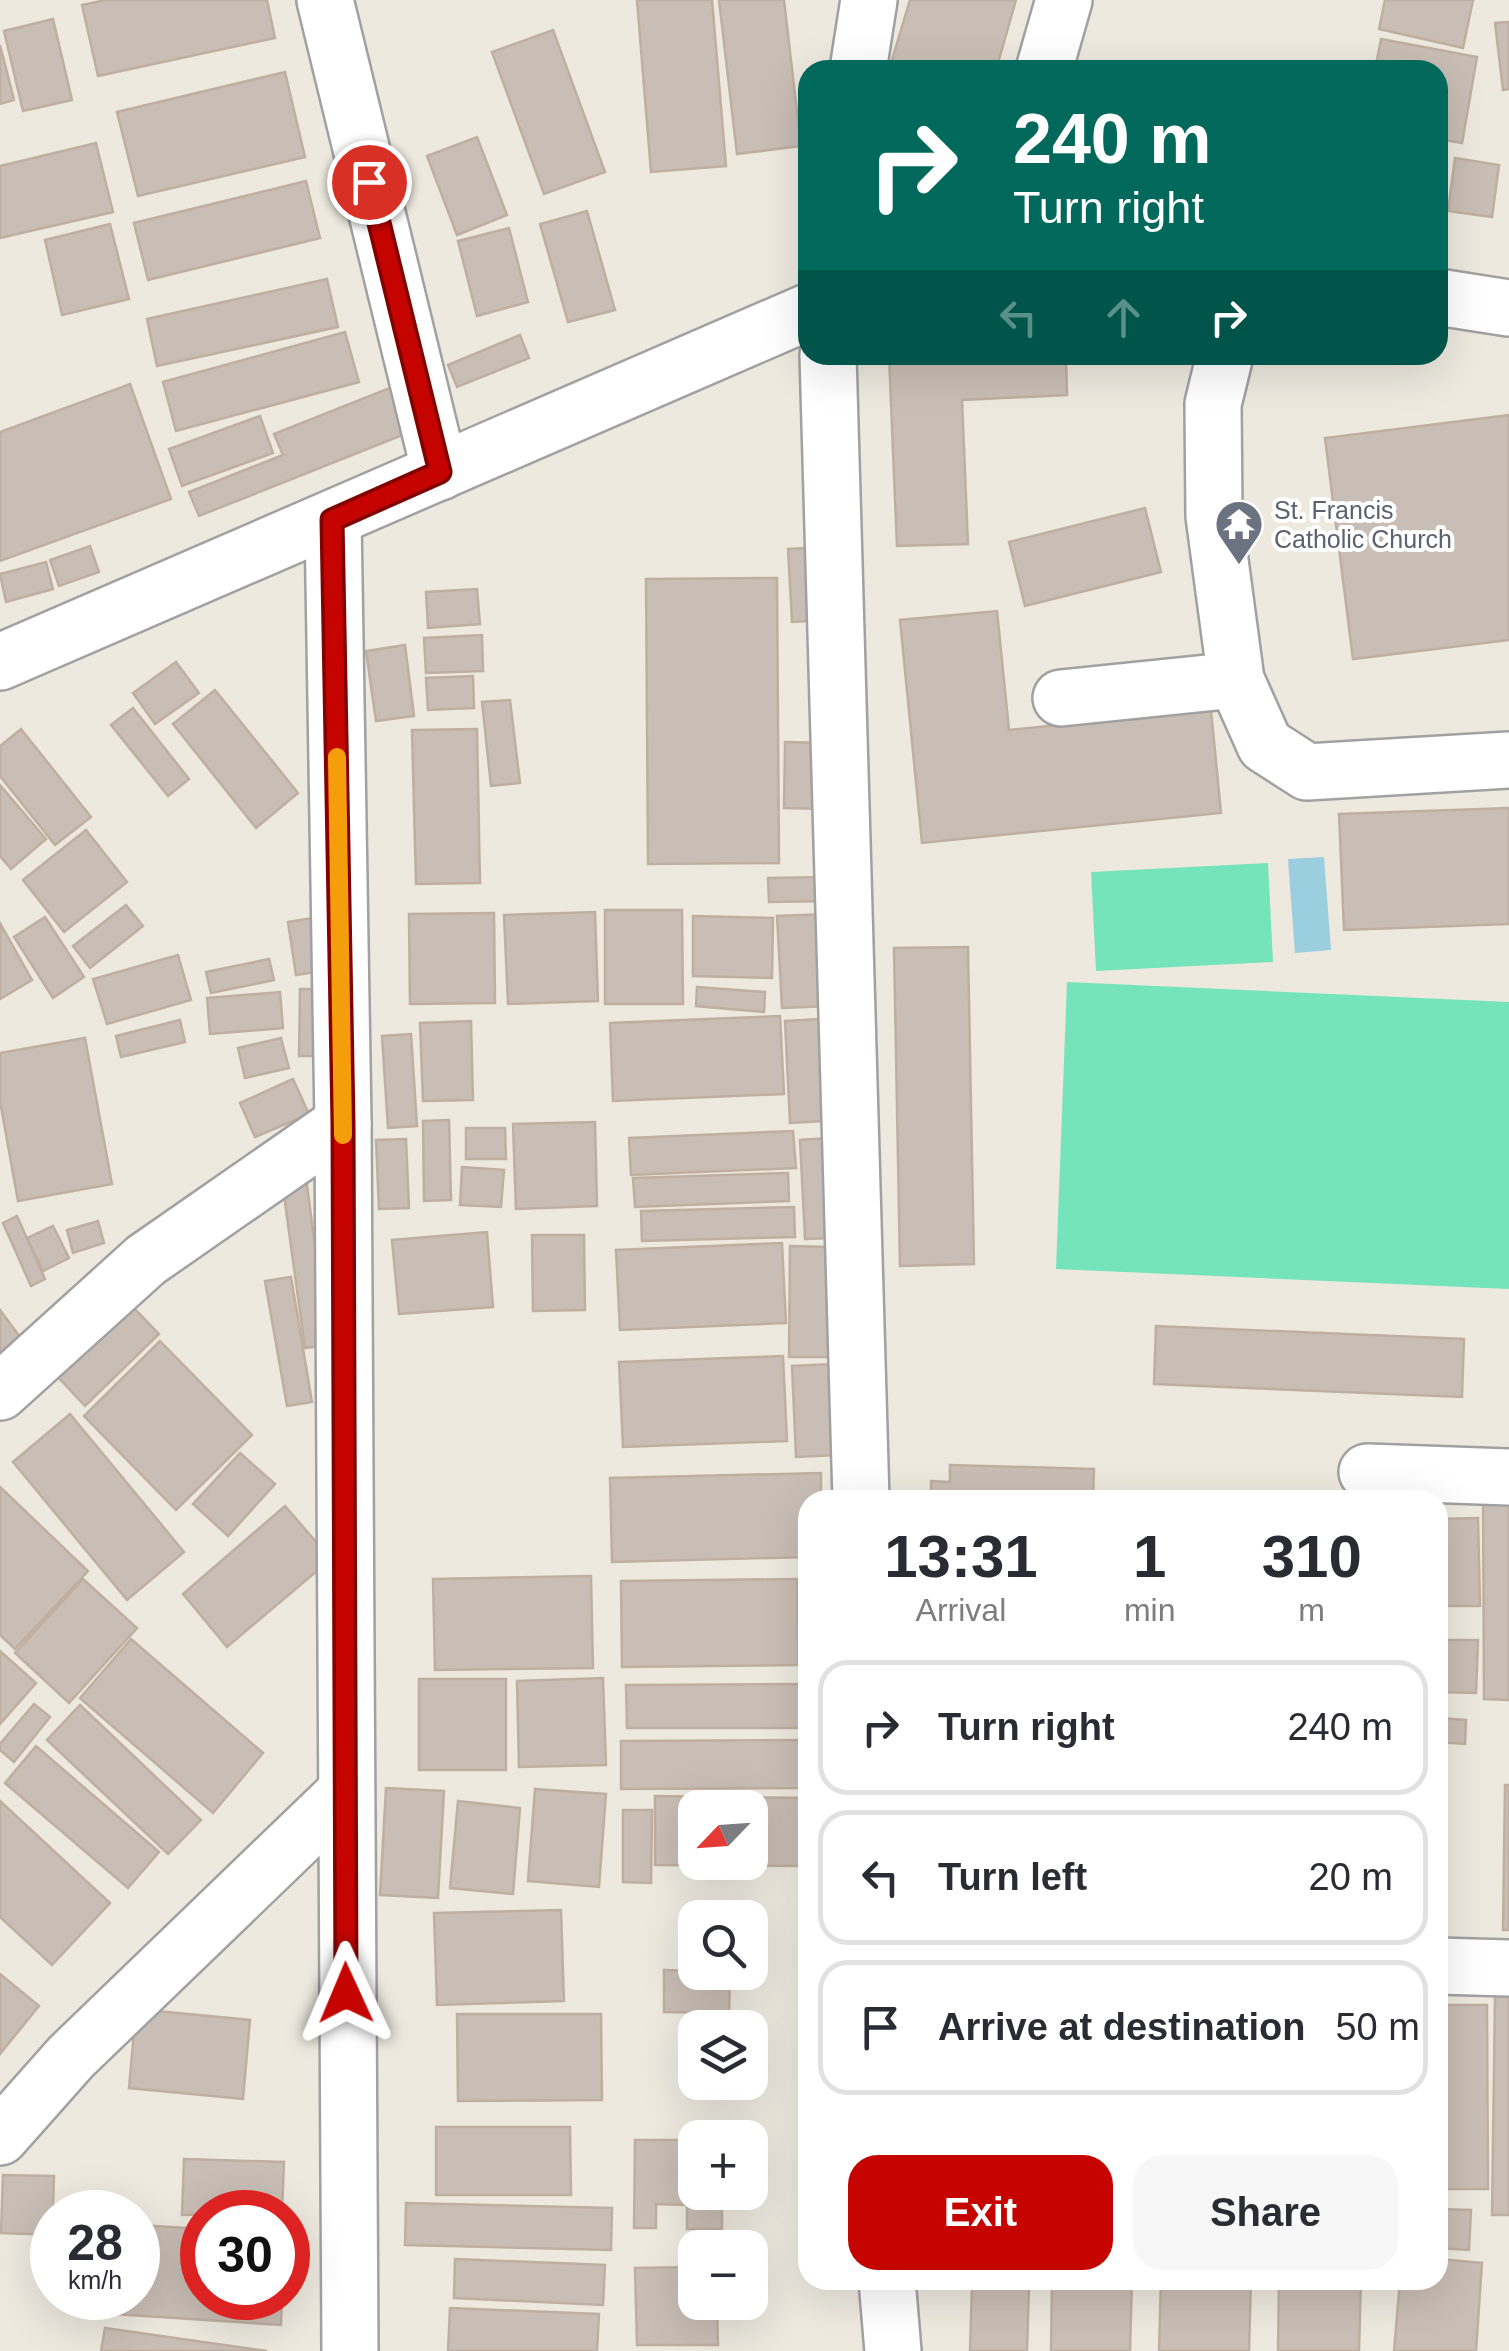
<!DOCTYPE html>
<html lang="en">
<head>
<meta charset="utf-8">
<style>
	body { margin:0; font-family:Arial,sans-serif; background:#f7f7f7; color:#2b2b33; height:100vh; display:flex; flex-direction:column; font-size:38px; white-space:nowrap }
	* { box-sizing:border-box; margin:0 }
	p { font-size:32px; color:#7c7c81 }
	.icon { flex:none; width:55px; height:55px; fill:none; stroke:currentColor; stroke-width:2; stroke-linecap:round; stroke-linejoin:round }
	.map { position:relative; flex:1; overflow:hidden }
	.details { position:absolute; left:798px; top:1490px; width:650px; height:800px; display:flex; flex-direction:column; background:#fff; border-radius:30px; box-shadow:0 10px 40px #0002 }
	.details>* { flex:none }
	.banner { position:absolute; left:798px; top:60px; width:650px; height:305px; border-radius:30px; box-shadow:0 10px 40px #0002; background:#00695c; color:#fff; overflow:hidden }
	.needle { width:65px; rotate:245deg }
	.controls { position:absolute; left:678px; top:1790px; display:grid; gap:20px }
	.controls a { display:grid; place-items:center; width:90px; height:90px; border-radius:20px; background:#fff; box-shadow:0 10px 40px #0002; font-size:50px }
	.speed { position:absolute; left:30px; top:2190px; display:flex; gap:20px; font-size:50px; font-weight:700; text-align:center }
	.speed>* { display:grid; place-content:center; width:130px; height:130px; border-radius:50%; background:#fff; box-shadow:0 10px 40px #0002; line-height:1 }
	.speed small { font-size:25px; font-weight:400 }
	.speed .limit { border:15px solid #d22; background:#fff; color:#111 }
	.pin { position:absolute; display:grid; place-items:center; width:85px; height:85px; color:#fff; margin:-42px; border:5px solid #fff; border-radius:50%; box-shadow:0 2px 10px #0007 }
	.me { position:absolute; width:110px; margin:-55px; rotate:359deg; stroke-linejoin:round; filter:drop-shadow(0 0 8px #0008) }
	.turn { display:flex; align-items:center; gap:35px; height:210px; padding:0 50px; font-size:45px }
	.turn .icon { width:130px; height:130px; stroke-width:2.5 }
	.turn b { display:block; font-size:70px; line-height:85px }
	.lanes { display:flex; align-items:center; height:95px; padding:0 50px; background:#0003; justify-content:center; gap:50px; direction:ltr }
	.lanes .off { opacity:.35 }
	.eta { display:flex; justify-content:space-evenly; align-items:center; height:170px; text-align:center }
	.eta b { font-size:60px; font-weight:800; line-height:70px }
	.cta { display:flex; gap:20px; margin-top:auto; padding:20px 50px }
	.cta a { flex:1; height:115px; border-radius:30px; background:#c50400; color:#fff; font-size:40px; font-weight:800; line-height:115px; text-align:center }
	.cta a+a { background:#f7f7f7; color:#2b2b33 }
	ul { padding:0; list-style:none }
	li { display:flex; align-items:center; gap:30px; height:135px; margin:0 20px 15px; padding:0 30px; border:5px solid #e1e1e2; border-radius:30px }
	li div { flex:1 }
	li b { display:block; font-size:38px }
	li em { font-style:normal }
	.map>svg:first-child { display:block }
	.pitch { fill:#75e4bb }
	.water { fill:#9bcedf }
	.building { fill:#c9beb5; stroke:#c0afa0; stroke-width:2.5; fill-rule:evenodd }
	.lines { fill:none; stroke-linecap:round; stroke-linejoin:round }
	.minor-casing { stroke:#a1a1a1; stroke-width:60 }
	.minor { stroke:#fff; stroke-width:55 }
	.route-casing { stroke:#800300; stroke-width:25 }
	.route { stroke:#c50400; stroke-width:18 }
	.slow { stroke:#f59e0b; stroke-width:18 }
	.labels { text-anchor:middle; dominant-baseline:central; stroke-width:8; stroke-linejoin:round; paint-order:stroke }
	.worship-label { font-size:25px; fill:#5b616d; stroke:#fff; text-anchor:start }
</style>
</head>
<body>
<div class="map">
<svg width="1509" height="2351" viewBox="0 0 1509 2351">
	<rect width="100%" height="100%" fill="#ede9df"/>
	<g class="pitch">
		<path d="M1268 863 1273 962 1096 971 1091 872Z"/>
		<path d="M1067 982 1509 1002V1289L1056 1269Z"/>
	</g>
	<path class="water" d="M1324 857 1331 950 1295 953 1288 859Z"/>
	<g class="building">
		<path d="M106 0H267L275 38 98 76 82 5Z"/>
		<path d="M637 0H712L726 166 651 172Z"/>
		<path d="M719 0H784L801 146 737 154Z"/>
		<path d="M910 0H1016L996 70H889Z"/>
		<path d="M1385 0H1473L1463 48 1379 29Z"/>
		<path d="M53 19 72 100 23 111 4 31Z"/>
		<path d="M1509 22V89L1503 90 1495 23Z"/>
		<path d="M553 30 605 172 544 194 492 52Z"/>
		<path d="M1381 39 1477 57 1462 143 1438 139V70H1375Z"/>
		<path d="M0 45 14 100 0 104Z"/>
		<path d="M285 72 305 157 138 196 117 112Z"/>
		<path d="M477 137 507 215 457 235 427 156Z"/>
		<path d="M96 143 113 212 0 238V166Z"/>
		<path d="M1455 158 1499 165 1492 217 1448 211Z"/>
		<path d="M306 181 320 238 148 280 134 223Z"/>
		<path d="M587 211 615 310 568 322 540 224Z"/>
		<path d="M110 224 129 299 62 315 45 240Z"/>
		<path d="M509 228 528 302 477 316 458 241Z"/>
		<path d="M327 279 338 327 157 366 147 319Z"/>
		<path d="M345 332 359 382 176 431 163 382Z"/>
		<path d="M520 335 529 358 457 387 448 365Z"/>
		<path d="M889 355H1066L1067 395 962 400 968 544 897 546Z"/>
		<path d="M130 384 171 499 0 561V432Z"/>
		<path d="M392 387 410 432 199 516 189 492 283 455 274 434Z"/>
		<path d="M1509 415V640L1353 659 1325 438Z"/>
		<path d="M260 416 273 453 182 486 169 449Z"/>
		<path d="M1145 508 1161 572 1025 606 1009 542Z"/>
		<path d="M90 546 99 572 59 586 50 560Z"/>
		<path d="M824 547 828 620 792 622 788 549Z"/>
		<path d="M46 562 53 589 6 602 0 574Z"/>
		<path d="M777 578 779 863 648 864 646 579Z"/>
		<path d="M477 589 480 624 428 628 426 592Z"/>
		<path d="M997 611 1009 730 1211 710 1221 813 922 843 900 620Z"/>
		<path d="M482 635 483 671 426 673 424 638Z"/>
		<path d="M405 645 414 716 376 721 366 651Z"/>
		<path d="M176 662 199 693 155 724 133 693Z"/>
		<path d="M473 676 474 708 428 710 426 678Z"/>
		<path d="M215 690 298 793 256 828 173 724Z"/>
		<path d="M510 700 520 783 491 786 482 702Z"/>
		<path d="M133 708 189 779 168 796 111 725Z"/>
		<path d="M21 729 91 817 55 845 0 776V746Z"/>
		<path d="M477 729 480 883 416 884 412 730Z"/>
		<path d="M785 742 826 743 825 809 784 808Z"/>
		<path d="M0 785 46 839 11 869 0 856Z"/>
		<path d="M1509 808V924L1344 930 1339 814Z"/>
		<path d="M86 830 127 882 64 932 23 880Z"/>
		<path d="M829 877 830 901 769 902 768 878Z"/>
		<path d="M126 905 143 926 90 968 73 946Z"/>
		<path d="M605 910H682L683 1004H605Z"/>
		<path d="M595 912 598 1001 508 1004 504 915Z"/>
		<path d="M494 913 495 1003 410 1004 409 914Z"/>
		<path d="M825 914 830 1006 782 1008 777 916Z"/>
		<path d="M693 916 773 918 772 978 693 976Z"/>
		<path d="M45 917 84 977 53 998 14 937Z"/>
		<path d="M313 918 322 971 296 975 288 922Z"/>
		<path d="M0 923 32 980 0 999Z"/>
		<path d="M968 947 974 1264 900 1266 894 948Z"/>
		<path d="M178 955 191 1000 107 1024 93 979Z"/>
		<path d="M269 959 274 980 211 993 206 972Z"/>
		<path d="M697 987 765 992 764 1012 696 1006Z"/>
		<path d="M300 989H331L330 1056H299Z"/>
		<path d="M280 992 283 1028 210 1034 207 998Z"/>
		<path d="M780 1016 784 1094 613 1101 610 1023Z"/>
		<path d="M819 1019 824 1121 790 1123 785 1021Z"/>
		<path d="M180 1020 185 1042 121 1057 116 1036Z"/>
		<path d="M471 1021 473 1100 423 1101 420 1023Z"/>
		<path d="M411 1034 417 1126 388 1128 382 1036Z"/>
		<path d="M85 1038 112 1184 18 1201 0 1101V1053Z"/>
		<path d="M281 1038 289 1068 245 1078 238 1048Z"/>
		<path d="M293 1079 309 1114 255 1137 240 1103Z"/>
		<path d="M449 1120 451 1200 424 1201 423 1121Z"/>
		<path d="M595 1122 597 1206 516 1209 513 1124Z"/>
		<path d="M466 1128H505L506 1159H466Z"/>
		<path d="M793 1131 796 1168 631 1175 629 1138Z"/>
		<path d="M828 1138 833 1238 805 1239 800 1140Z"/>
		<path d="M406 1139 409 1208 379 1209 376 1140Z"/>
		<path d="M462 1167 504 1170 501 1207 460 1205Z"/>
		<path d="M788 1173 789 1201 635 1207 633 1178Z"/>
		<path d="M307 1185 328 1345 305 1348 283 1188Z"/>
		<path d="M794 1207 795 1237 642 1241 641 1211Z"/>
		<path d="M17 1216 45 1279 31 1286 3 1223Z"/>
		<path d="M98 1221 104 1243 73 1253 67 1230Z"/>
		<path d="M53 1226 69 1258 43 1271 27 1238Z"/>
		<path d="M487 1232 493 1307 399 1314 392 1240Z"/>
		<path d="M532 1235H584L585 1310 533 1311Z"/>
		<path d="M782 1243 786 1323 620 1330 616 1250Z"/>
		<path d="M790 1246 831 1247 830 1357H789Z"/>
		<path d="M291 1277 312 1402 287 1406 265 1281Z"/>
		<path d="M130 1304 159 1334 85 1406 57 1376Z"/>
		<path d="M0 1310 20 1337 0 1353Z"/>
		<path d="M1156 1326 1464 1339 1462 1397 1154 1384Z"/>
		<path d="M160 1341 252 1435 176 1510 84 1416Z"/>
		<path d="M783 1356 787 1441 623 1447 619 1362Z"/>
		<path d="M833 1364 837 1455 796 1457 792 1366Z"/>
		<path d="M70 1414 184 1552 127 1600 13 1462Z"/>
		<path d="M240 1453 275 1484 228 1536 193 1504Z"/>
		<path d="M950 1465 1094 1469 1093 1500H931V1481L950 1482Z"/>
		<path d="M821 1473V1500H808V1557L612 1562 610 1478Z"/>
		<path d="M1483 1482H1509V1700L1484 1699Z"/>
		<path d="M0 1487 88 1571 15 1649 0 1635Z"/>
		<path d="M285 1506 331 1559 227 1647 183 1594Z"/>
		<path d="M1478 1518 1480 1606H1438V1519Z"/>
		<path d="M591 1576 593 1668 435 1670 433 1579Z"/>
		<path d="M83 1579 137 1628 69 1703 15 1653Z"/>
		<path d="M797 1579 798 1665 622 1667 621 1581Z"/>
		<path d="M131 1639 263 1753 213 1813 80 1698Z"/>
		<path d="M1438 1640H1478L1476 1693 1438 1692Z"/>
		<path d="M0 1651 36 1683 0 1724Z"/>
		<path d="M603 1678 606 1765 519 1767 517 1681Z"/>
		<rect x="419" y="1679" width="87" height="91"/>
		<path d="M802 1684V1728H627L626 1685Z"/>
		<path d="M34 1704 50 1717 14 1762 0 1750V1744Z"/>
		<path d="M80 1705 201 1820 168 1854 47 1740Z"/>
		<path d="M1438 1718 1466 1720 1465 1744 1438 1742Z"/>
		<path d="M808 1740V1788L621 1789V1741Z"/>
		<path d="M36 1746 159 1852 128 1888 5 1783Z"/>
		<path d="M1505 1785H1509V1930H1503Z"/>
		<path d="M386 1788 444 1791 438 1898 380 1895Z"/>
		<path d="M535 1789 606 1794 599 1887 528 1881Z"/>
		<path d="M655 1796 808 1798V1866L655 1865ZM695 1808H750V1862H695Z"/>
		<path d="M0 1801 110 1903 52 1965 0 1917Z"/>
		<path d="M458 1801 520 1808 513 1894 450 1888Z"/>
		<path d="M623 1810H652L651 1883 623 1882Z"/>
		<path d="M561 1910 564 2001 437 2005 434 1913Z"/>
		<path d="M664 1970 730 1972 729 2013 664 2012Z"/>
		<path d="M0 1974 39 2006 0 2054Z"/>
		<path d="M1495 1996 1509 1997V2215H1492Z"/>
		<path d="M1439 2005H1487L1488 2189H1440Z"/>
		<path d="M136 2009 250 2020 243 2099 129 2088Z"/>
		<path d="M457 2014H601L602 2100 458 2101Z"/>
		<path d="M436 2127H570L571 2195H436Z"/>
		<path d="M635 2140H695V2192H722V2229H687V2205L656 2204V2228H634Z"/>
		<path d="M184 2159 284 2162 282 2212 182 2215Z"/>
		<path d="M3 2175 54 2176 52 2235 1 2233Z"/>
		<path d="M406 2203 612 2208 611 2250 405 2245Z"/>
		<path d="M1438 2209 1471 2210 1469 2250 1438 2248Z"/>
		<path d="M138 2225 202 2229V2298H282L281 2325 99 2313 100 2298H138Z"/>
		<path d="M455 2259 605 2265 603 2305 454 2298Z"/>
		<path d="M1438 2259 1482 2263 1476 2351H1394L1400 2280H1438Z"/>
		<path d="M695 2267V2302H717L718 2345H637L635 2268Z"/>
		<path d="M1052 2280H1132L1130 2351H1051Z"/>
		<path d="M1161 2280H1251L1249 2351H1159Z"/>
		<path d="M1279 2280H1361L1359 2351H1278Z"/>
		<path d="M972 2285 1029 2287 1027 2351H970Z"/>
		<path d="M450 2308 599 2314 597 2351H448Z"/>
		<path d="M105 2328 267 2351H101Z"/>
	</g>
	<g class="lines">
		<g class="minor-casing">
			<g id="minor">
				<path d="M325 0 440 472"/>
				<path d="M858 70 869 0"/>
				<path d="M1044 70 1064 0"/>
				<path d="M1438 297 1509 308"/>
				<path d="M828 355 861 1500"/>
				<path d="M1225 355 1213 404 1214 516 1236 680 1265 745 1307 772 1509 760"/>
				<path d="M333 520 343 1123 350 2351"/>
				<path d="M0 662 808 312"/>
				<path d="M1061 698 1236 680"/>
				<path d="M0 1392 146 1260 343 1123"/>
				<path d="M1367 1472 1509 1477"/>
				<path d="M1438 1966 1509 1968"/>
				<path d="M0 2137 71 2057 344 1794"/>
				<path d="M887 2280 893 2351"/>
			</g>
		</g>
		<use href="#minor" class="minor"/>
	</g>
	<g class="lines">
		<g class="route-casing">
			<path id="route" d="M346 1993 343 1123 332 520 440 472 369 182"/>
		</g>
		<use href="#route" class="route"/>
		<path class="slow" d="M337 757 343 1135"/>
	</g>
	<defs>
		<g id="temple-pin" transform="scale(2.5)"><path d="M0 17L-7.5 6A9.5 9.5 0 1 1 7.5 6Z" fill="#6b7280" stroke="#fff"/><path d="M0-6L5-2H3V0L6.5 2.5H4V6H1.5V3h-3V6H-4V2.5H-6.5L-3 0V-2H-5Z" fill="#fff"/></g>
	</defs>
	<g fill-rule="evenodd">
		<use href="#temple-pin" x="1239" y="524"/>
	</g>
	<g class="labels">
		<g class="worship-label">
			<text x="1274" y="510">St. Francis<tspan x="1274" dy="29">Catholic Church</tspan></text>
		</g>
	</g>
</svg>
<div class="controls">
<a><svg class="needle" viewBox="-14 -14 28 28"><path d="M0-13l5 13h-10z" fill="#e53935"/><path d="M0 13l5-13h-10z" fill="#7c7c81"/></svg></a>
<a><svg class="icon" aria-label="search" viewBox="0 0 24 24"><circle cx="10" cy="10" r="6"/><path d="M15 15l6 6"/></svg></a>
<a><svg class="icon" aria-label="layers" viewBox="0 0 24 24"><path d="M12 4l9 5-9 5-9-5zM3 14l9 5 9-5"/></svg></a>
<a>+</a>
<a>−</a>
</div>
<div class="speed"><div>28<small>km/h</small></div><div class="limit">30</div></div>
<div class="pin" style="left:369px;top:182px;background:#d93025"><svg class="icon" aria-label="arrive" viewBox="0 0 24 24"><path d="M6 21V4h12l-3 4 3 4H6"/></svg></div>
<svg class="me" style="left:346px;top:1993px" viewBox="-20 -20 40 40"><path d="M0-17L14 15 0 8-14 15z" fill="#c50400" stroke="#fff" stroke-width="4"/></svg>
<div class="banner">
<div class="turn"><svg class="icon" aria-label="right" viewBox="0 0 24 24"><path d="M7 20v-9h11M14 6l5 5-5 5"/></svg><div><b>240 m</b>Turn right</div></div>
<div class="lanes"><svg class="icon off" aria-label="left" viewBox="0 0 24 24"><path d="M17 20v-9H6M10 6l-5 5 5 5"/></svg><svg class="icon off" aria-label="ahead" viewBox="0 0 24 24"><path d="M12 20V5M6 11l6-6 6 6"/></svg><svg class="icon" aria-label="right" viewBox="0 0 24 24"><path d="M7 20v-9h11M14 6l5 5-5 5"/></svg></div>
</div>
<section class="details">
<div class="eta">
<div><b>13:31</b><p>Arrival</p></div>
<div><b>1</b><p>min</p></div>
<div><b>310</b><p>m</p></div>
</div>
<ul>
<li><svg class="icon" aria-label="right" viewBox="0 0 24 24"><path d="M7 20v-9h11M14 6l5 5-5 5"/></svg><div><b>Turn right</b></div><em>240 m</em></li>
<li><svg class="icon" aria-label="left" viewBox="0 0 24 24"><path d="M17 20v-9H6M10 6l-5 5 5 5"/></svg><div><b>Turn left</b></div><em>20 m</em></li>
<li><svg class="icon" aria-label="arrive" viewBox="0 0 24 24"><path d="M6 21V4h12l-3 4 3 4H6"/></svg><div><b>Arrive at destination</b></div><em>50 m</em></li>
</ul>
<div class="cta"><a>Exit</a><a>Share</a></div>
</section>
</div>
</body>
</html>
